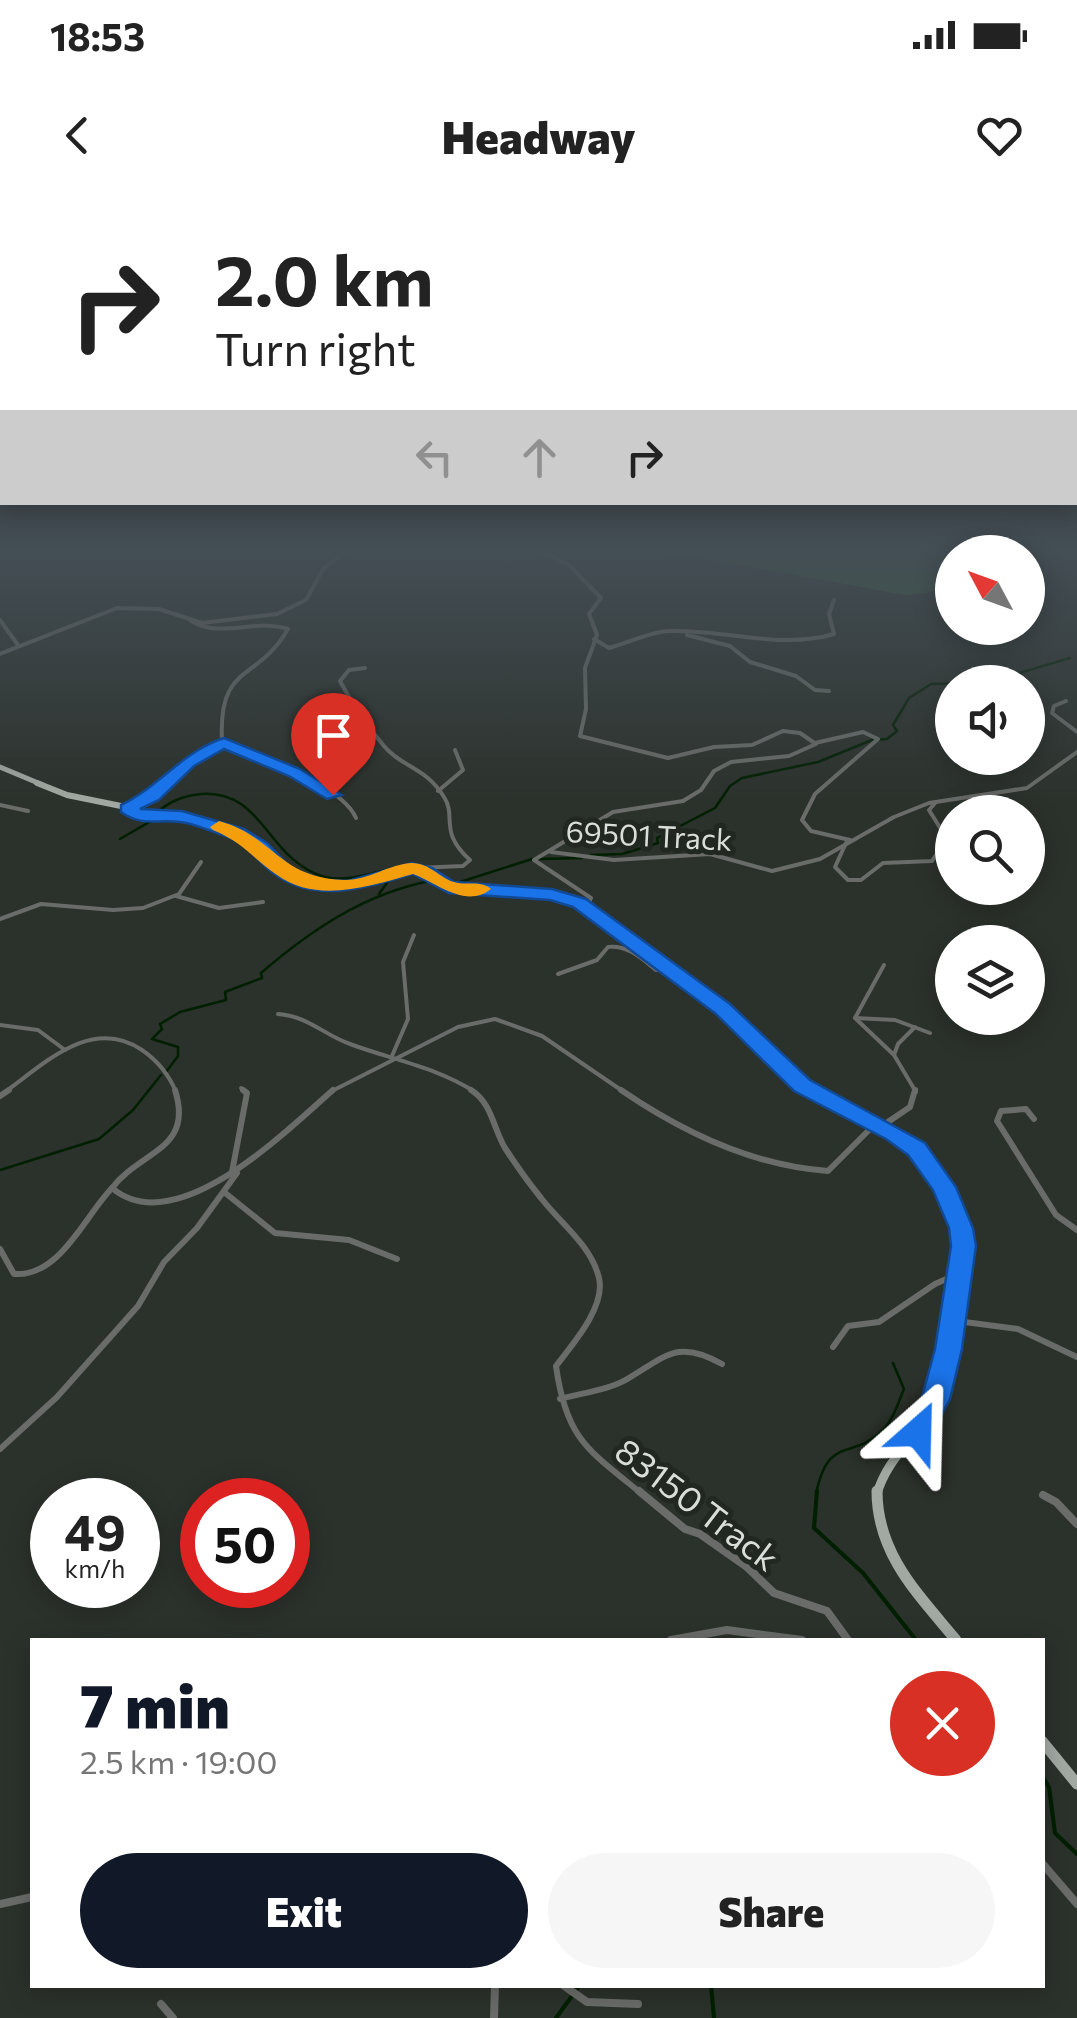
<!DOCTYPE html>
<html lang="en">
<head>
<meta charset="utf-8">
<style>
	body { margin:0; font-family:Commissioner,sans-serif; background:#f6f6f6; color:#222; height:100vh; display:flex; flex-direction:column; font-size:38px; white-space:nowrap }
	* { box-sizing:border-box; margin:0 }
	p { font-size:32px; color:#767676 }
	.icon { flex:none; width:55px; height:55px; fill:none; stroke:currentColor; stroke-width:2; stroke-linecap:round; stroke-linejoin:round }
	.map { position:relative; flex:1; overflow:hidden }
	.panel { position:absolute; left:30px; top:1438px; width:1015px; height:350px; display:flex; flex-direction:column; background:#fff; border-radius:0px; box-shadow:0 5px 25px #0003 }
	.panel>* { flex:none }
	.top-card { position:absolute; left:0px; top:0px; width:1078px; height:305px; box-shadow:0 5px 25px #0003; background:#fff; color:#222; overflow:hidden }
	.needle { width:65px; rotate:311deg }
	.fabs { position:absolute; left:935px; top:335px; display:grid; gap:20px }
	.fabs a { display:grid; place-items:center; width:110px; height:110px; border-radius:50%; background:#fff; box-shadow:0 5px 25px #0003; font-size:50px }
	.speed { position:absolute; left:30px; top:1278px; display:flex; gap:20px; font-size:50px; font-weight:700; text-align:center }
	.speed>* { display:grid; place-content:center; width:130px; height:130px; border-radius:50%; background:#fff; box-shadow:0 5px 25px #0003; line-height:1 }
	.speed small { font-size:25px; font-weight:400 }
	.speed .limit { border:15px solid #d22; background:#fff; color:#111 }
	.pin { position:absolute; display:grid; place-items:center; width:85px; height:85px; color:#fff; margin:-102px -42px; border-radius:50% 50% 50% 0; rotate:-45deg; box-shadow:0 0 10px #0007 }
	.pin .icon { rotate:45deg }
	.me { position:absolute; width:110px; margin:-55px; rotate:25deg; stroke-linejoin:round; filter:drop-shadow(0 0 8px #0008) }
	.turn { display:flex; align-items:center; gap:35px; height:210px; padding:0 50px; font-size:45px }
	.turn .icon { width:130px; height:130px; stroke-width:2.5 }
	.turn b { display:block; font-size:70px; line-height:85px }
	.lanes { display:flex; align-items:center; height:95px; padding:0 50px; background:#0003; justify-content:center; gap:50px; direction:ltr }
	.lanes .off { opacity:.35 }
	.round { display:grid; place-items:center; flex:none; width:105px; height:105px; border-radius:52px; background:#f6f6f6 }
	.overview { display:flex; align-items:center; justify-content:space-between; height:170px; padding:0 50px }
	h1 { font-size:60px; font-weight:800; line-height:75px; color:#111827 }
	.action { display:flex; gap:20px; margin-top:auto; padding:20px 50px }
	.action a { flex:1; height:115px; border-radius:60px; background:#111827; color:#fff; font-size:40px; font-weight:800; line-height:115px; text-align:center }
	.action a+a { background:#f6f6f6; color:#222 }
	.status { display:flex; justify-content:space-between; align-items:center; height:70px; padding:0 50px; background:#fff; direction:ltr }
	.status svg { height:28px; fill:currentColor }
	header { display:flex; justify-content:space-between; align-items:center; height:130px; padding:0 50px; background:#fff; font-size:45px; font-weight:800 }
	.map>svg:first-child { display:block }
	.forest { fill:#336236 }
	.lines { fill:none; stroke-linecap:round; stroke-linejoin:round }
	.stream-far1 { stroke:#001f01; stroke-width:2.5 }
	.stream { stroke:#001f01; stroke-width:4 }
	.minor-far2 { stroke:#696c69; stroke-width:4 }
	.minor-far1 { stroke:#696c69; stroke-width:6 }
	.minor { stroke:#696c69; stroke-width:8 }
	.major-far3 { stroke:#a2a9a2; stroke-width:5 }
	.major-far2 { stroke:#a2a9a2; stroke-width:6 }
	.major-far1 { stroke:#a2a9a2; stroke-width:9 }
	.major { stroke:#a2a9a2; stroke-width:11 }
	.route { fill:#1a73e8; stroke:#114b97; stroke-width:2.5 }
	.slow { fill:#f59e0b }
	.labels { text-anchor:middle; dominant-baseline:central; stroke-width:10; stroke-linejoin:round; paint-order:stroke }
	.far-street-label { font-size:30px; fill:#dadeda; stroke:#212721 }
	.street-label { font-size:35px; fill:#dadeda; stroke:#212721 }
</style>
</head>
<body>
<div class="status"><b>18:53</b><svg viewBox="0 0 49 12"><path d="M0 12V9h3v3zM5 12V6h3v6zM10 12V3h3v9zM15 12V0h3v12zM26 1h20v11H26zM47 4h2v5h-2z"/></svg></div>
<header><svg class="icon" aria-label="back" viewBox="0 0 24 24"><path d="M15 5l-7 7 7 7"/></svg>Headway<svg class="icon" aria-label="heart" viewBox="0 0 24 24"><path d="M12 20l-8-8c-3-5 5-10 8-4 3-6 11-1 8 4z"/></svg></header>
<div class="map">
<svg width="1077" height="1818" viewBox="0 0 1077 1818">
	<rect width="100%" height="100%" fill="#2b312b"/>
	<path class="forest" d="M653 349H1009L1002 352H952V380L929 393 905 395Z"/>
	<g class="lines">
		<g class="stream-far1">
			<path d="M153 616C168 602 181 596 201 594 264 589 267 661 325 677 345 682 368 674 387 670"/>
			<path d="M120 639 151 621"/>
			<path d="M591 655 622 654 658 643 657 638 715 608 730 586 742 578 818 562 872 540 887 539 897 531 893 525 909 498 931 484 989 482 1070 458"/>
			<path d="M539 659 582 658"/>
			<path d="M442 681 457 683 532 659"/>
			<path d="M379 694 392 676"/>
			<path d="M166 872 178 856V847L152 839 162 829 160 824 180 812 226 800 225 792 262 778 261 773C311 730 364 694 430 681"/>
			<path d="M0 970 99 939 133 910 161 875"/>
			<path d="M816 1294C828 1235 851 1260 881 1232 893 1221 898 1203 904 1189L893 1163"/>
		</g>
		<g class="stream">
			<path d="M817 1291 814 1328 863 1373 916 1440"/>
			<path d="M1042 1576 1049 1587 1055 1633 1077 1654"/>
			<path d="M711 1785 714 1818"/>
			<path d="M556 1818 580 1785"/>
		</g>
		<g class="minor-far2">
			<path d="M537 349 568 364 601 398 589 414 597 435 585 468 586 509 580 536 668 558 714 547 752 545 783 531 800 533 816 544 789 556 731 562 714 571 701 590 683 601 613 612 534 660 591 698 587 707"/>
			<path d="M0 420 18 445"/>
			<path d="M191 421C221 439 255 418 288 429 257 483 218 462 222 541 257 557 341 583 356 618"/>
			<path d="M687 435 730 446 750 462 796 476 815 490 829 491"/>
			<path d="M594 439 609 448C629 443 648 432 669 431 725 429 780 450 834 434L829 414 834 400"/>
			<path d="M0 454 117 408 159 409 202 423 277 414 306 400 323 369 347 349"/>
			<path d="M365 468 349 470 340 481C353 506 367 526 384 546 401 567 426 567 444 597 457 617 438 631 470 660L463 666 416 668"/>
			<path d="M1066 501 1054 506 1052 513 1077 532"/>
			<path d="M329 502 353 507"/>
			<path d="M306 536 328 526 370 532"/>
			<path d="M815 543 863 532 878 539 815 594 802 620 811 631 850 640"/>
			<path d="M438 591 463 570 455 550"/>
			<path d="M0 605 28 611"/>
			<path d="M127 609C164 593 186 558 223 543"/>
			<path d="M846 643 835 667 848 680H861L883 663 932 661 947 639 929 610 936 602"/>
			<path d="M551 652 614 660 710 654 772 671 820 659 894 617 929 603 1027 588 1077 552"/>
			<path d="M176 696 219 708 263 702"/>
			<path d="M0 719 41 704 113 710 143 708 179 694 201 662"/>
			<path d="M884 765 855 818 894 855 916 892"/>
			<path d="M558 774 597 760 608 747C628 745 641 758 656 770L668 768"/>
			<path d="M278 814C310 817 322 834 350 844 393 860 436 867 475 892"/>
			<path d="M855 818 895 820 930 833"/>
			<path d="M0 825 38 830 65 850"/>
			<path d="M894 855 898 844 915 827"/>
			<path d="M392 856 408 819 403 762 414 735"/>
			<path d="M241 888 246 892"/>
			<path d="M5 892C45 863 92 816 142 850 158 861 169 875 176 892"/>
			<path d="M330 892 458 827 495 819 542 836 624 892"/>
		</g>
		<g class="minor-far1">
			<path d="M175 890C194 950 141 950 112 988 176 1042 287 930 333 890"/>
			<path d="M471 890C492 903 493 928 505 948 516 965 528 982 541 998 561 1024 591 1045 599 1078 606 1107 572 1145 556 1166 566 1239 588 1250 642 1294"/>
			<path d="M621 890C681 931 754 966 828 971L874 925"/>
			<path d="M0 896 9 890"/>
			<path d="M1034 919 1026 909 1001 911 997 921 1056 1015 1077 1030"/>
			<path d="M882 926 910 907 915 890"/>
			<path d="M232 972 247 893 243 890"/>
			<path d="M224 992 275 1033 349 1040 397 1059"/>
			<path d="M0 1049 14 1074C60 1077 84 1017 112 988"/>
			<path d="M957 1121 1018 1129 1077 1157"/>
			<path d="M833 1147 848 1126 879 1122 935 1084 962 1072"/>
			<path d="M560 1199C581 1193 610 1190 629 1178 666 1156 678 1139 722 1164"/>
			<path d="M0 1249 57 1197 138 1106 164 1062 197 1028 237 973"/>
		</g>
		<g class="minor">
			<path d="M639 1291 685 1329 700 1334 747 1367 774 1393 827 1411 848 1440"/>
			<path d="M1043 1295 1056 1302 1077 1324"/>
			<path d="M671 1440 727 1430 802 1440"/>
			<path d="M1042 1663 1077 1704"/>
			<path d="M0 1704 32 1697"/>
			<path d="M563 1785 587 1802 638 1804"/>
			<path d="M161 1804 173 1818"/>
			<path d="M494 1818 495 1785"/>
		</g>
		<path class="major-far3" d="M0 567 43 585"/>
		<path class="major-far2" d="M37 583 67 595 121 606 141 618H191L237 633 261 647 285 673 322 686H348L413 668 449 687 552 694 579 703 723 809 802 886 813 892"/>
		<path class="major-far1" d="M809 890C836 904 896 931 917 949 937 967 963 1018 964 1045 965 1081 949 1172 934 1204 917 1237 887 1258 877 1294"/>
		<g class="major">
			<path d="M877 1291C877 1354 918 1394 956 1440"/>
			<path d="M1042 1541 1077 1584"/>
		</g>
	</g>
	<linearGradient id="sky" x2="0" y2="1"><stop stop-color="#181b18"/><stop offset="0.58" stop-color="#444e55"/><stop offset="1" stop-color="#444e55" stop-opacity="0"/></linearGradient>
	<rect width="1077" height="604" fill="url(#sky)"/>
	<path class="route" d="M224 538 300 569 342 595 327 599 289 576 224 549 194 566 159 600 140 609 182 611 244 629 267 643 292 669 324 680 348 681 412 663 432 668 454 682 552 689 586 699 730 804 810 880 925 943 956 987 973 1028 976 1046 962 1149 950 1199 928 1241 918 1245 908 1241 904 1232 922 1197 935 1149 951 1046 949 1028 933 990 908 955 886 939 794 891 716 814 573 707 550 700 449 693 413 674C369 686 321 704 279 677 253 661 254 644 217 633 205 629 192 623 180 622 156 619 142 627 121 612V605C159 587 183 551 224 538Z"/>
	<path class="slow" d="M219 621C274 636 279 678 344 680 367 681 389 664 412 663 430 663 439 678 454 682 468 686 480 680 491 689 466 709 437 683 413 674 370 686 317 704 277 675 251 657 244 643 213 630L210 627Z"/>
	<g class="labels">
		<g class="far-street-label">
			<text transform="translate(649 634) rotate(3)">69501 Track</text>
		</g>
		<g class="street-label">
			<text transform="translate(698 1303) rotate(37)">83150 Track</text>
		</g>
	</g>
</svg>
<div class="fabs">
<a><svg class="needle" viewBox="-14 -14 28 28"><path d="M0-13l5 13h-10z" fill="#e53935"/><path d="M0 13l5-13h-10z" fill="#767676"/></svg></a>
<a><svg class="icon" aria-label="sound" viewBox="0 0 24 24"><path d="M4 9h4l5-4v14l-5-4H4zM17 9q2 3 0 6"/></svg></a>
<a><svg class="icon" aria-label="search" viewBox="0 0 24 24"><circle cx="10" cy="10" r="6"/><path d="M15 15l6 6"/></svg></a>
<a><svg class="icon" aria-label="layers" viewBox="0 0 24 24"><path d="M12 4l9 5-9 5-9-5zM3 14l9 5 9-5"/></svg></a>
</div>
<div class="speed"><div>49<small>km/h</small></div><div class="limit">50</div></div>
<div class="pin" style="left:333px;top:595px;background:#d93025"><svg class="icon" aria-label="arrive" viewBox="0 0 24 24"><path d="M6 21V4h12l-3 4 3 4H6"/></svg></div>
<svg class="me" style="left:918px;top:1232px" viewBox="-20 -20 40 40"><path d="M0-17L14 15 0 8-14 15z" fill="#1a73e8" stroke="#fff" stroke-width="4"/></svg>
<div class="top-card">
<div class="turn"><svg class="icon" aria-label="right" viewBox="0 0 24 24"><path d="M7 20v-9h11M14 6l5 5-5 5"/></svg><div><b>2.0 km</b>Turn right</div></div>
<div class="lanes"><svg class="icon off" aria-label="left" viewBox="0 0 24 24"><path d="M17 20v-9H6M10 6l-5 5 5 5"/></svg><svg class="icon off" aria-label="ahead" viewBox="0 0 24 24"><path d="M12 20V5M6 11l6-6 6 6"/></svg><svg class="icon" aria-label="right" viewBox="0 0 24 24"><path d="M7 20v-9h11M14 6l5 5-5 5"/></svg></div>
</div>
<section class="panel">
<div class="overview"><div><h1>7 min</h1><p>2.5 km · 19:00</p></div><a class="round" style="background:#d93025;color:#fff"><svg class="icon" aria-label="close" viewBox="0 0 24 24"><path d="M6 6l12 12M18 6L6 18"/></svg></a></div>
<div class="action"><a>Exit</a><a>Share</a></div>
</section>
</div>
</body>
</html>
